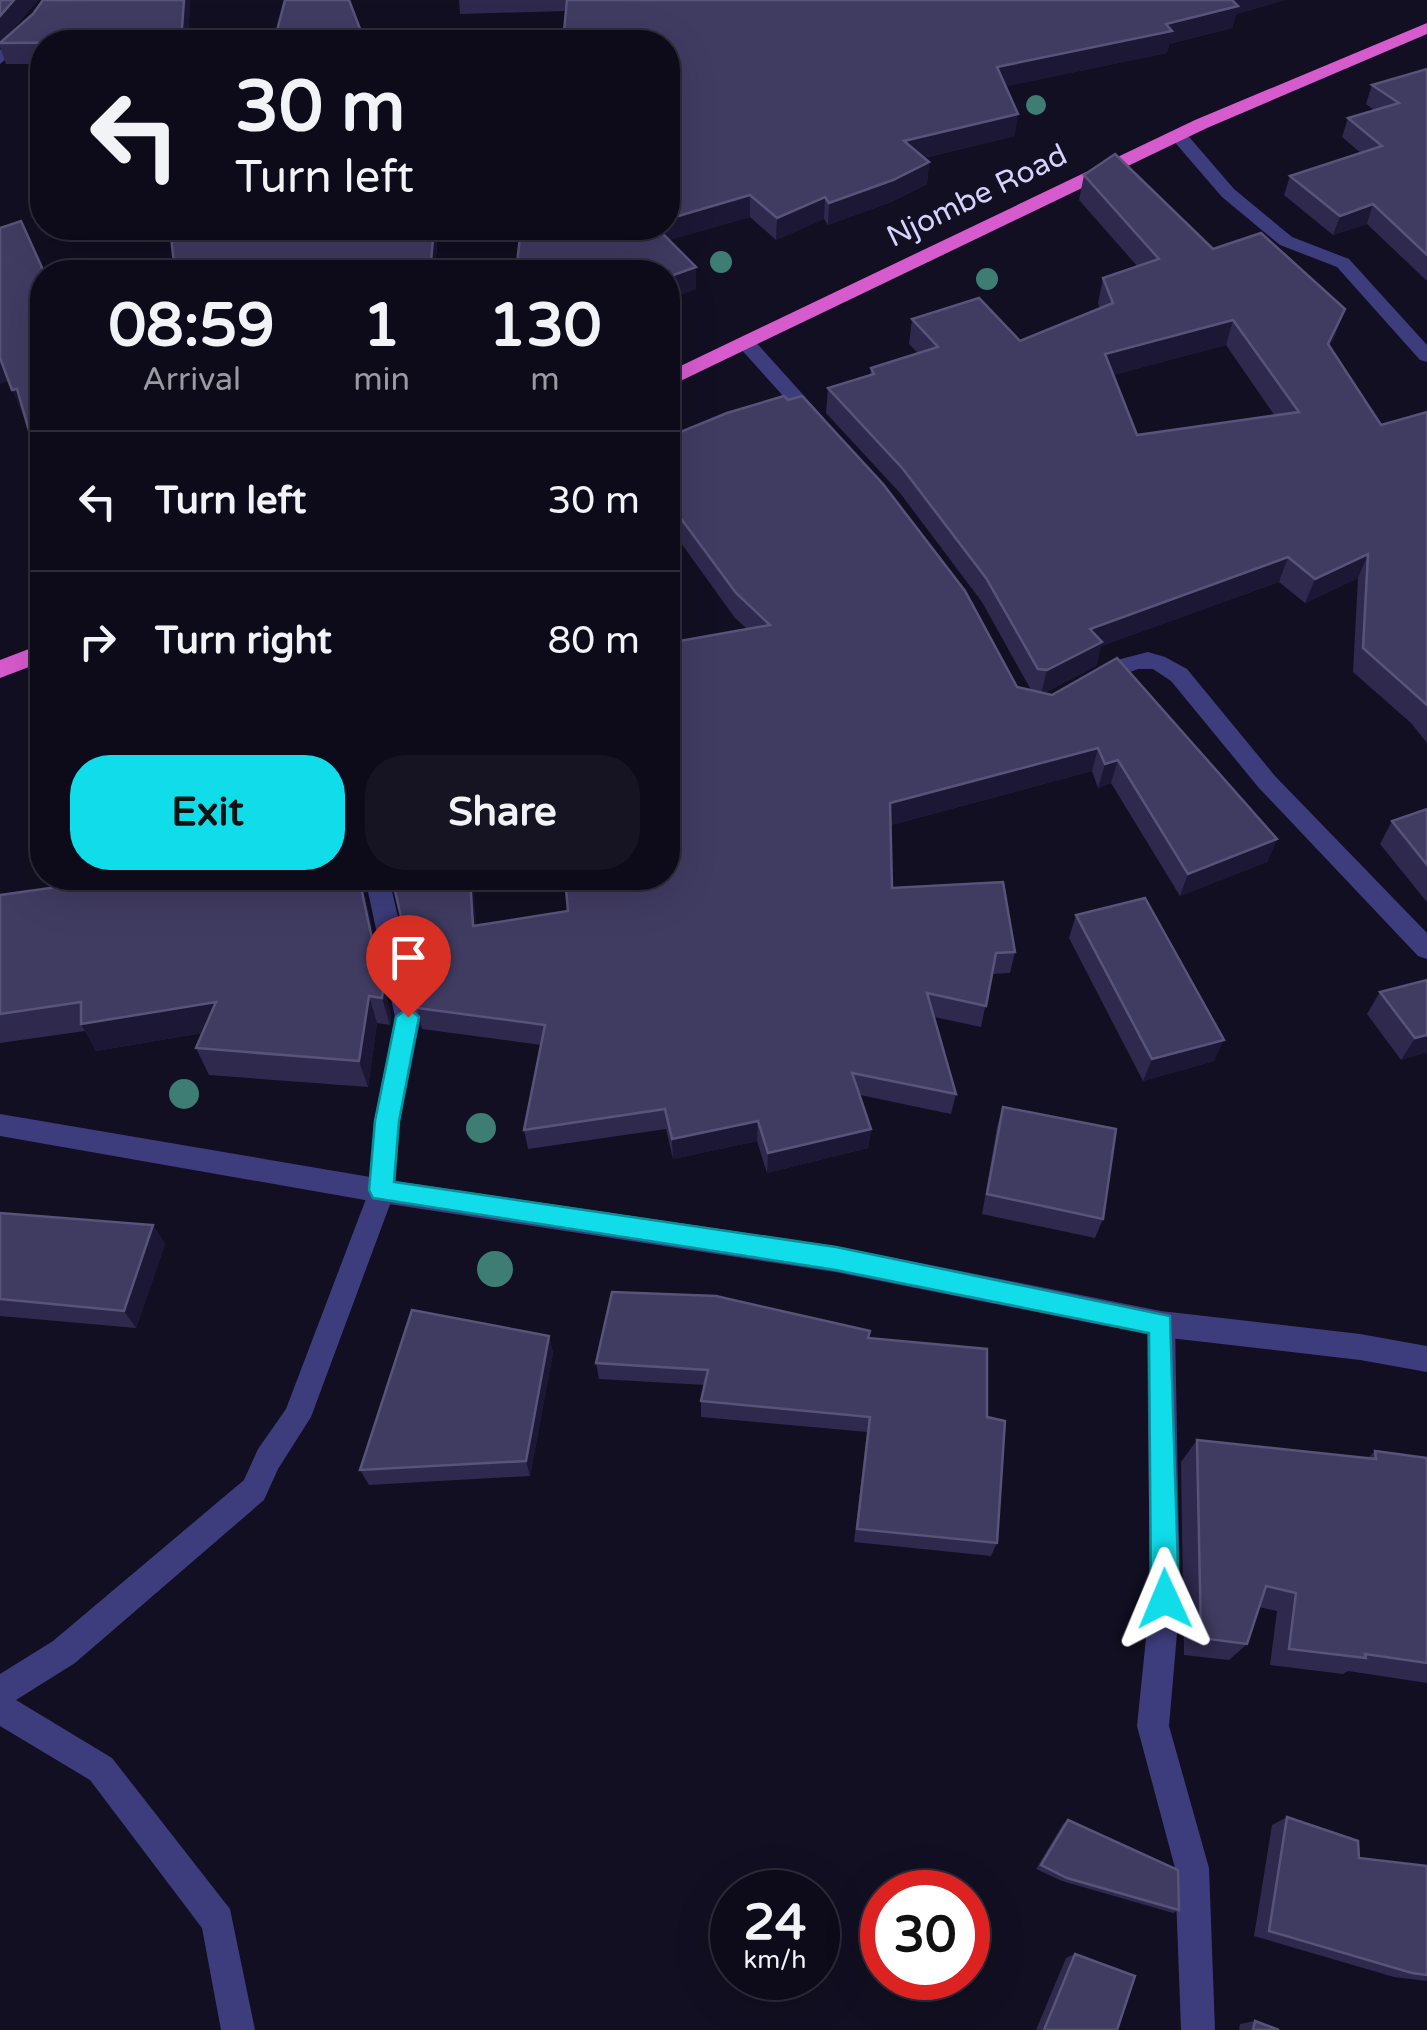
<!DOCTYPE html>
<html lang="en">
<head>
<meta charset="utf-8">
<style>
	body { margin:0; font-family:"Varela Round",sans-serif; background:#161422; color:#f1f3f6; height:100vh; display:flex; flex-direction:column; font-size:38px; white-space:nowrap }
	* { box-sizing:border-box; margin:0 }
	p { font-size:32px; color:#9a9ba2 }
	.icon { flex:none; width:55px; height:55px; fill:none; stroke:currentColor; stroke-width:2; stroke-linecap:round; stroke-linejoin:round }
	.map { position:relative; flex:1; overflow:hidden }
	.side { position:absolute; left:30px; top:260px; width:650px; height:630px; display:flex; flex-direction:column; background:#0d0b19; border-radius:40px; box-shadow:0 10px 40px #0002,0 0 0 2px #2d2b38 }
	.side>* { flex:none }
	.banner { position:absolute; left:30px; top:30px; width:650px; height:210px; border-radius:40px; box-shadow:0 10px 40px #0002,0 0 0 2px #2d2b38; background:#0d0b19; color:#f1f3f6; overflow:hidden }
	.speed { position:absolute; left:710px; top:1870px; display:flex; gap:20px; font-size:50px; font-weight:700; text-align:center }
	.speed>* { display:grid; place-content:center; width:130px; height:130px; border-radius:50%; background:#0d0b19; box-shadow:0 10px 40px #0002,0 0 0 2px #2d2b38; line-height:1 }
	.speed small { font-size:25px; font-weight:400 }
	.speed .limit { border:15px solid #d22; background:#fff; color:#111 }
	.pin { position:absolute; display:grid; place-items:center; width:85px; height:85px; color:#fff; margin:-102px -42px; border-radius:50% 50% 50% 0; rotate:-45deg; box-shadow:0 0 10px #0007 }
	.pin .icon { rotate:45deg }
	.me { position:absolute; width:110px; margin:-55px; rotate:359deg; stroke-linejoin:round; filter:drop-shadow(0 0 8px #0008) }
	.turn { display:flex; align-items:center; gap:35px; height:210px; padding:0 40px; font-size:45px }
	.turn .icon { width:130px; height:130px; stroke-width:2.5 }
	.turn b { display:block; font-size:70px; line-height:85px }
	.eta { display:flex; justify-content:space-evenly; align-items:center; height:170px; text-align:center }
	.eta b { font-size:60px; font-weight:700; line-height:70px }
	.cta { display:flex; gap:20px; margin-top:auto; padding:20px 40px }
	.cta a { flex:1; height:115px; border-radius:40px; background:#10dcea; color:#111; font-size:40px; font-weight:700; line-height:115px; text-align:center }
	.cta a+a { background:#161422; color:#f1f3f6 }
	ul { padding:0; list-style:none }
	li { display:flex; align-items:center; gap:30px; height:140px; padding:0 40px; border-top:2px solid #2d2b38 }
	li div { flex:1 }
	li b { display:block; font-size:38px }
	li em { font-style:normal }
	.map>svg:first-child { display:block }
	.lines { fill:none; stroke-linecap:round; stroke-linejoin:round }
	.minor { fill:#3d3d7d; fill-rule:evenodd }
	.tertiary { fill:#3d3d7d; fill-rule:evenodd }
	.trunk { fill:#d65bcd; fill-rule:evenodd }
	.tree { fill:#3e7d73 }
	.wall { fill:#2f294e; fill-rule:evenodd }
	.shaded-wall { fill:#1b1734 }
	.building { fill:#403b61; stroke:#585379; stroke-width:2.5; fill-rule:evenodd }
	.route { fill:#10dcea; stroke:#0a8f98; stroke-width:2.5 }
	.labels { text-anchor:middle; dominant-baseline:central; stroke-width:10; stroke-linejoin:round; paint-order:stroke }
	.far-street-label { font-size:30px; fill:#d5d2fc; stroke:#110f21 }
</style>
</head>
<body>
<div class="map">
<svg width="1427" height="2030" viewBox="0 0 1427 2030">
	<rect width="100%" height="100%" fill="#110f21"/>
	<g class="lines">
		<g class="minor">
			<path d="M43 0H59L37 32 0 64V50L25 26Z"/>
			<path d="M1172 131H1184L1234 189 1292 237 1349 259 1427 345V362L1420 360 1337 267 1280 245 1222 197 1172 139Z"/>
			<path d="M747 338 754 340 824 418V426H810L740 348V340Z"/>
			<path d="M1148 652 1165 657 1187 669 1275 776 1427 933V959L1418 956 1259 788 1171 681 1153 669H1138L1094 686 1083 678 1109 662Z"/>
			<path d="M365 878H389L421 1017 400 1121 395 1191 311 1417 278 1469 264 1500 75 1663 16 1700 112 1758 230 1909 255 2030H221L202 1928 90 1780 0 1726V1674L53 1641 244 1480 258 1449 286 1409 369 1191 374 1121 395 1017Z"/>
			<path d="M1161 1311 1171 1315 1175 1324 1180 1599 1169 1726 1209 1868 1215 2030H1181L1175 1868 1137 1726 1150 1599 1147 1324 1151 1315Z"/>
		</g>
		<path class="tertiary" d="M0 1114 382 1179 835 1246 1161 1311 1360 1334 1427 1346V1372L1360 1360 1161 1337 835 1272 382 1203 0 1136Z"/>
		<g class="trunk">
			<path d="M1427 23V34L1207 128 668 387V372L1195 120Z"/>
			<path d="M42 644V662L0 678V660Z"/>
		</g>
	</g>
	<g class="tree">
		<circle cx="1036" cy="105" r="10"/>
		<circle cx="721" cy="262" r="11"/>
		<circle cx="987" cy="279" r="11"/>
		<circle cx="184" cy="1094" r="15"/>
		<circle cx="481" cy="1128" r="15"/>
		<circle cx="495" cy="1269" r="18"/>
	</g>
	<g class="wall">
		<path d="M0 0H38L6 37 33 14 43 0H190L188 42H42V64H6L0 47Z"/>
		<path d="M459 0H1285L1236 14 1232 28 1169 44 1167 53 1006 86 1015 136 924 158 929 162 927 184 891 202 828 225 824 219 776 240 750 217 669 240 696 267V289L668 299V228L566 11 460 14Z"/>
		<path d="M1427 69V281L1367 224 1333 235 1284 195 1290 176 1361 153 1342 137 1348 118 1374 110 1366 104 1372 85Z"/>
		<path d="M1084 175 1213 249 1336 334 1330 346 1381 425 1427 412V743L1411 723 1353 672 1358 578 1305 603 1279 582 1101 646 1096 666 1044 693 1277 839 1267 862 1180 896 1111 783 1098 788 1092 771 891 825 892 888 1015 952 1010 973 992 974 981 1027 934 1017 956 1094 951 1114 860 1095 871 1129 868 1148 767 1173 757 1141 673 1159 666 1129 528 1149 524 1130 541 1045 422 1029 417 1008 476 925 568 911 747 629 735 618 668 525V437L1017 687 1031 690 982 602 900 493 826 413 828 388 870 376 871 368 918 353 909 344 912 319 1020 341 1100 309 1098 303 1103 278 1138 267 1079 200ZM1226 345 1275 416 1137 435 1113 375Z"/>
		<path d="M66 228H438L435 272H175L171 236 67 231Z"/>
		<path d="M1427 809V901H1426L1380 844 1392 821Z"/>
		<path d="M361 878 391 1017 390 1025 377 1023 368 1087 209 1075 196 1048 203 1033 96 1051 85 1031 0 1043V895Z"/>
		<path d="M1076 915 1214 1061 1143 1081 1069 938Z"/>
		<path d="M1427 980V1052L1401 1060 1367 1014 1380 992Z"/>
		<path d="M1003 1107 1103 1219 1095 1238 982 1214 997 1127Z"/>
		<path d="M0 1213 153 1225 165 1244 136 1328 0 1316Z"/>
		<path d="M549 1336 553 1353 530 1476 369 1485 360 1470Z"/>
		<path d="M868 1338 987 1417 997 1543 991 1556 854 1542 867 1432 701 1417V1401L705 1385 599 1379 596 1363Z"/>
		<path d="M1197 1440 1368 1458 1375 1451 1427 1458V1683L1348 1671 1343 1674 1270 1665 1277 1611 1259 1607 1247 1644 1229 1660 1184 1655 1181 1462Z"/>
		<path d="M1287 1817 1359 1858 1427 1866V1981L1394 1977 1254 1936 1272 1825Z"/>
		<path d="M1068 1820 1179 1910 1173 1913 1062 1881 1036 1869 1063 1824Z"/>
		<path d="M1075 1954 1117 2030H1036L1066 1958Z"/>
		<path d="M1255 2021 1279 2030H1239L1240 2024Z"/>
	</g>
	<g class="shaded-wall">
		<path d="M14 0H38L0 44V16Z"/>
		<path d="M184 0H190L188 42H181Z"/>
		<path d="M1228 0H1285L1236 14 1232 28 1169 44 1167 53 994 89 997 67 1166 24Z"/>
		<path d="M1018 114 1015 136 902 163 904 141Z"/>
		<path d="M929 162 927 184 891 202 828 225 829 203Z"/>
		<path d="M750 195V217L653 245 652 228H668V219Z"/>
		<path d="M825 197 824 219 776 240 777 218Z"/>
		<path d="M1373 204 1367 224 1333 235 1340 216Z"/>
		<path d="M434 228H438L435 272H430Z"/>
		<path d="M696 267V289L668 299V277Z"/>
		<path d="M1345 309 1336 334 1320 368 1328 344Z"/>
		<path d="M1233 320 1226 345 1099 379 1105 354Z"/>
		<path d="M0 358 10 381 0 384Z"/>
		<path d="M17 389 26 412 22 414 12 390Z"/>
		<path d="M1368 554 1358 578 1305 603 1315 579Z"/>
		<path d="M1288 557 1279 582 1101 646 1096 666 1041 694 1047 670 1090 629Z"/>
		<path d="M1098 748 1092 771 887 826 890 803Z"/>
		<path d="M1118 760 1111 783 1098 788 1105 764Z"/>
		<path d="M1277 839 1267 862 1180 896 1188 874Z"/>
		<path d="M359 878H361L362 881 391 1017 390 1025 382 998Z"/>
		<path d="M470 878H473L478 947 473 926Z"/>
		<path d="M369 996 377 1023 368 1087 359 1061Z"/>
		<path d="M216 1002 228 1029 96 1051 81 1024Z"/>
		<path d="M1427 1035V1052L1401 1060 1415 1038Z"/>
		<path d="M1224 1040 1214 1061 1143 1081 1152 1059Z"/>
		<path d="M758 1121 757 1141 673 1159 672 1139Z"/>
		<path d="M871 1129 868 1148 767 1173 768 1153Z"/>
		<path d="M153 1225 165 1244 136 1328 124 1311Z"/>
		<path d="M549 1336 553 1353 530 1476 526 1461Z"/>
	</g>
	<g class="building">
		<path d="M0 0H14L0 16Z"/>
		<path d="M43 0H184L181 42 0 43 33 14Z"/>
		<path d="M285 0H349L365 42H448H274Z"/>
		<path d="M567 0H1232L1238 6 1166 24 1172 31 997 67 1018 114 904 141 929 162 893 180 829 203 825 197 777 218 750 195 668 219V42H563Z"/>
		<path d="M1427 69V255L1373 204 1340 216 1290 176 1382 146 1348 118 1399 103 1372 85Z"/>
		<path d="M1115 154 1213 249 1261 233 1345 309 1328 344 1381 425 1427 412V705L1363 648 1368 554 1315 579 1288 557 1090 629 1102 642 1047 670 1038 669 986 578 903 469 828 388 874 374 871 368 938 347 912 319 979 298 1020 341 1113 303 1103 278 1159 259 1084 175ZM1233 320 1299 412 1137 435 1105 354Z"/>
		<path d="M21 221 44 272H42V476L17 389 12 390 0 358V228Z"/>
		<path d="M170 228H434L430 272H175Z"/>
		<path d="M521 228H657L696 267 668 277V272H516Z"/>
		<path d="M784 396 788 400 802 396 883 484 965 591 1017 687 1052 695 1117 658 1277 839 1188 874 1118 760 1105 764 1098 748 890 803 892 888 1003 882 1015 952 996 953 986 1006 927 993 956 1094 852 1073 871 1129 768 1153 758 1121 672 1139 665 1109 524 1130 545 1025 417 1008 419 995 392 878H470L473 926 568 911 565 878H668V643L770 625 736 593 668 501V437L727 413Z"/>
		<path d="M1427 809V865L1392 821Z"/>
		<path d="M105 878H359L383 990 382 998 369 996 359 1061 196 1048 216 1002 81 1024V1002L0 1014V895L93 882Z"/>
		<path d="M1145 898 1224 1040 1152 1059 1076 915Z"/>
		<path d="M1427 980V1035L1415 1038 1380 992Z"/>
		<path d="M1003 1107 1116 1129 1103 1219 987 1194Z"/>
		<path d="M0 1213 153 1225 124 1311 0 1299Z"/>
		<path d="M612 1292 716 1296 870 1331 868 1338 987 1349V1417L1005 1421 997 1543 857 1529 870 1417 701 1401 708 1370 596 1363Z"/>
		<path d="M412 1310 549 1336 526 1461 360 1470Z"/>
		<path d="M1197 1440 1376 1459 1375 1451 1427 1458V1663L1365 1654 1366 1658 1289 1649 1296 1593 1266 1586 1247 1644 1201 1638Z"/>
		<path d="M1287 1817 1358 1841 1359 1858 1427 1866V1975L1412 1973 1269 1931Z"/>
		<path d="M1068 1820 1178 1870 1179 1910 1067 1878 1041 1865Z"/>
		<path d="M1075 1954 1135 1976 1117 2030H1044Z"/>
		<path d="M1255 2021 1279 2030H1253Z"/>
	</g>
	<path class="route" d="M408 1008 419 1017 399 1121 394 1182 836 1247 1170 1316 1179 1599 1175 1609 1165 1613 1155 1609 1151 1599 1149 1333 836 1270 373 1198 369 1190 375 1121 396 1017Z"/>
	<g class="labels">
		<g class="far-street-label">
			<text transform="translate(977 196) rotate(-26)">Njombe Road</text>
		</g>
	</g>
</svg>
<div class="speed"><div>24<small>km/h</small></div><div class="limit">30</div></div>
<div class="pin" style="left:408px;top:1017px;background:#d93025"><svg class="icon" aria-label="arrive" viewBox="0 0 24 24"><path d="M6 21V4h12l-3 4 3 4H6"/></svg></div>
<svg class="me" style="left:1165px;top:1599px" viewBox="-20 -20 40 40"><path d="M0-17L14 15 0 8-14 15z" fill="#10dcea" stroke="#fff" stroke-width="4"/></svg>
<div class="banner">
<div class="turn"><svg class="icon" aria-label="left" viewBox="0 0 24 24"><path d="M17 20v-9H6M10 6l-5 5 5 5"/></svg><div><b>30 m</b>Turn left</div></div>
</div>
<section class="side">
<div class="eta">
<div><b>08:59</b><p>Arrival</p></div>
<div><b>1</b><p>min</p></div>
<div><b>130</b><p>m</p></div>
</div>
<ul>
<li><svg class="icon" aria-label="left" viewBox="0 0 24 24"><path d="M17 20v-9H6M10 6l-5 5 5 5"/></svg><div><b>Turn left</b></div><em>30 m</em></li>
<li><svg class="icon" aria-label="right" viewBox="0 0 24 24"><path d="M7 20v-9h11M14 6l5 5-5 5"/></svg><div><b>Turn right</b></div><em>80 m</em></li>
</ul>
<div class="cta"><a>Exit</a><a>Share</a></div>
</section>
</div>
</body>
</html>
